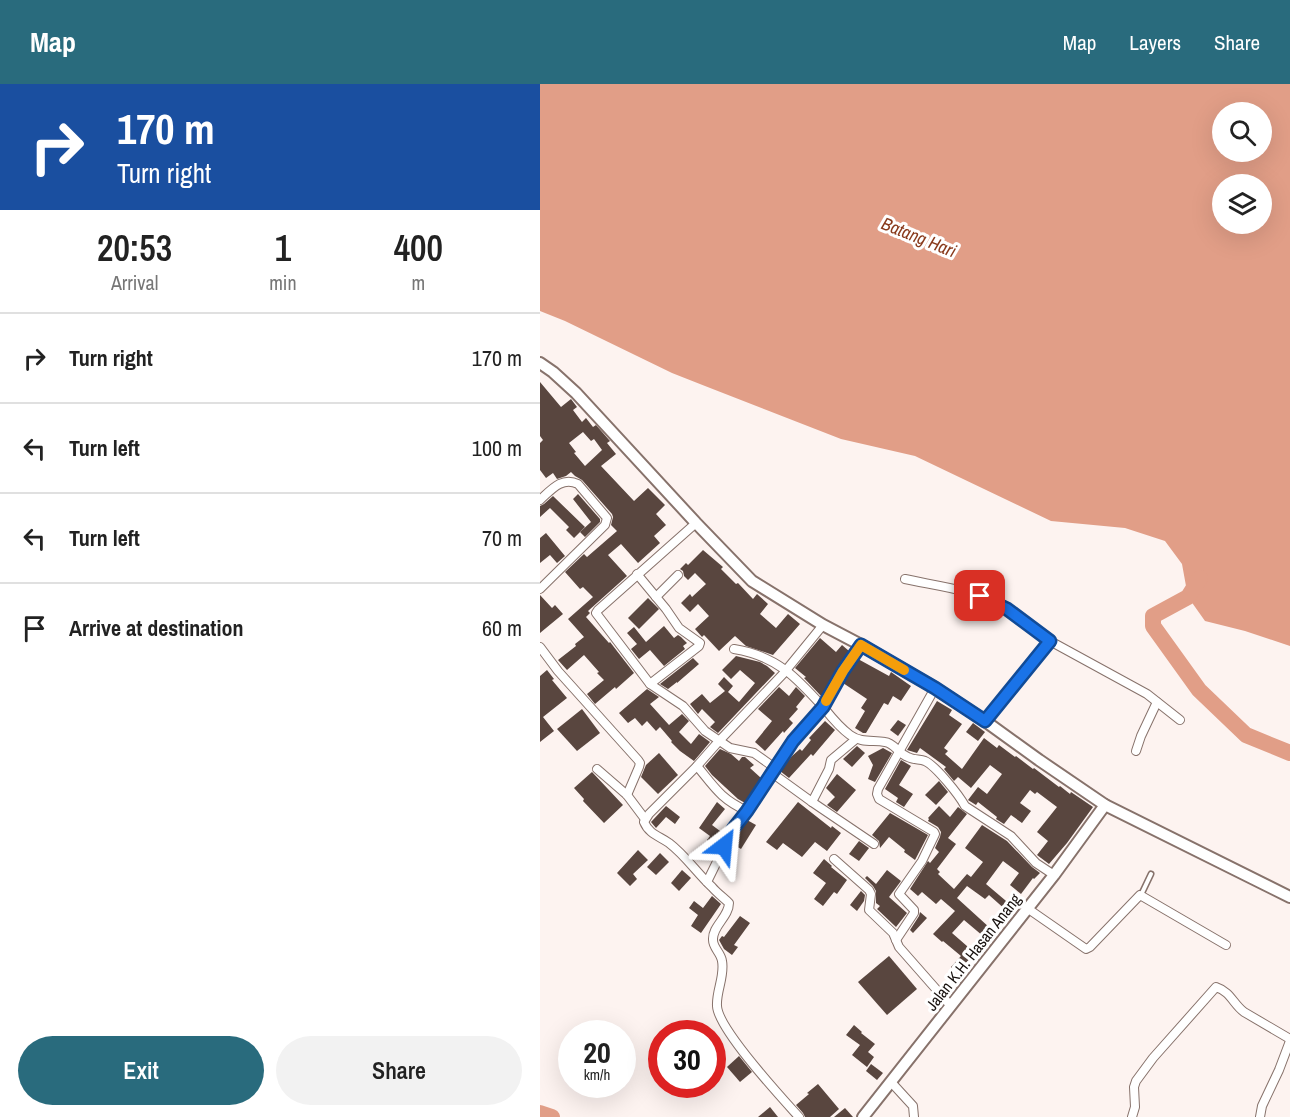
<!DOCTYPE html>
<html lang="en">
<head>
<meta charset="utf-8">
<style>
	body { margin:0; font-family:"Archivo Narrow",sans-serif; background:#f2f2f2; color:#222; height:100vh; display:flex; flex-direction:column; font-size:22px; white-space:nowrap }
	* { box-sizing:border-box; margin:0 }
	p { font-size:20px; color:#767676 }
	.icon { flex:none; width:33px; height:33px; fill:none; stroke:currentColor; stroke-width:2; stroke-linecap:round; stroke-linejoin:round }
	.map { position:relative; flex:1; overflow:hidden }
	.drawer { display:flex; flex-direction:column; background:#fff; width:540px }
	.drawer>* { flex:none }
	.hud { background:#1a4fa0; color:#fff; overflow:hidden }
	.fabs { position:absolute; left:672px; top:18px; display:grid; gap:12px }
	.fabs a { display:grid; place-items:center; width:60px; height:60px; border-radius:50%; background:#fff; box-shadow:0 6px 24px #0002; font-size:30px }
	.speed { position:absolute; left:18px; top:936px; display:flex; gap:12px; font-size:30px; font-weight:700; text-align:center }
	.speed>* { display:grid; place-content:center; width:78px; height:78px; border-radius:50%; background:#fff; box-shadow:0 6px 24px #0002; line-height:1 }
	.speed small { font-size:15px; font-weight:400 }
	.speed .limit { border:9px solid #d22; background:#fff; color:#111 }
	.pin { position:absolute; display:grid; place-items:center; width:51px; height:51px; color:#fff; margin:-26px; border-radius:12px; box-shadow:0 3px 9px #0006 }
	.me { position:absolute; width:66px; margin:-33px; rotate:29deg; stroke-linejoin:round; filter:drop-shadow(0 0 4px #0008) }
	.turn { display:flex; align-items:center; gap:21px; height:126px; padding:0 18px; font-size:27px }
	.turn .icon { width:78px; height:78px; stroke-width:2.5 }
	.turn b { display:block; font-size:42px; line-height:51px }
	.eta { display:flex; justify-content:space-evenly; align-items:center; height:102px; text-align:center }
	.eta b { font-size:36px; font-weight:600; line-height:42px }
	.cta { display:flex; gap:12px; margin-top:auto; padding:12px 18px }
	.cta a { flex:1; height:69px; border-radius:36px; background:#296b7d; color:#fff; font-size:24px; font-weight:600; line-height:69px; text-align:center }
	.cta a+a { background:#f2f2f2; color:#222 }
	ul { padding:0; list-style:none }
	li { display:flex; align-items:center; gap:18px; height:90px; padding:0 18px; border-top:2px solid #e0e0e0 }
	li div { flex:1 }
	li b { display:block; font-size:22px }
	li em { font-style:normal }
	header { display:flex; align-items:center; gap:36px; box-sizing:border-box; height:84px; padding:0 30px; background:#296b7d; color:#fff }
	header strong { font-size:28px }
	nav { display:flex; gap:33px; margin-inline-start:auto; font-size:21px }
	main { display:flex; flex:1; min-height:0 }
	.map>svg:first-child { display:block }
	.water { fill:#e19e87; fill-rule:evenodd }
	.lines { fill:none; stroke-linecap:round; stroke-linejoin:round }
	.river { stroke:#e19e87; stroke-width:16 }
	.building { fill:#59463f; fill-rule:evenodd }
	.lane-casing { stroke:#87726b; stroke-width:7 }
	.street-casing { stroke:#87726b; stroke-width:10 }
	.secondary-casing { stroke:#87726b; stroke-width:14 }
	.lane { stroke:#fff; stroke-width:4 }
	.street { stroke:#fff; stroke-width:8 }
	.secondary { stroke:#fff; stroke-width:10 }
	.route-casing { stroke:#114b97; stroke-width:15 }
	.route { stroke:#1a73e8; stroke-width:10 }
	.slow { stroke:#f59e0b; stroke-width:10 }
	.labels { text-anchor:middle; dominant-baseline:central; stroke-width:6; stroke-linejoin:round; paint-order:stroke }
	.street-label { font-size:16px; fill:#17100d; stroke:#fff }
	.water-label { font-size:18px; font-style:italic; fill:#893a1c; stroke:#fff }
</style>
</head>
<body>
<header>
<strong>Map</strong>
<nav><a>Map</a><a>Layers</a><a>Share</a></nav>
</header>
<main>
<section class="drawer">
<div class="hud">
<div class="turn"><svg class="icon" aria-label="right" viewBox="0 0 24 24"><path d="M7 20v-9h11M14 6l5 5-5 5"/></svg><div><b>170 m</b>Turn right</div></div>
</div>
<div class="eta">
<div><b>20:53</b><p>Arrival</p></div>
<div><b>1</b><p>min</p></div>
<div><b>400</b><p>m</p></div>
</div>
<ul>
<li><svg class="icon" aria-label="right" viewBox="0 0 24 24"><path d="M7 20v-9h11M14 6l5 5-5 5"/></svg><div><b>Turn right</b></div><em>170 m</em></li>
<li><svg class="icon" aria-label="left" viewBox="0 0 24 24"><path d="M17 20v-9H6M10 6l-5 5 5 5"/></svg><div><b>Turn left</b></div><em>100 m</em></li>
<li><svg class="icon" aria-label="left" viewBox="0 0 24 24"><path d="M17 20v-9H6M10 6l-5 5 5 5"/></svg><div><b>Turn left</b></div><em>70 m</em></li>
<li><svg class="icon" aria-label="arrive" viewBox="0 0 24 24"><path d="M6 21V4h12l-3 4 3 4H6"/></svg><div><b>Arrive at destination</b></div><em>60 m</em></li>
</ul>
<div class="cta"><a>Exit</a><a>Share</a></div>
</section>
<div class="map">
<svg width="750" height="1033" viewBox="0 0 750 1033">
	<rect width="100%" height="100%" fill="#fdf3f0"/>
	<path class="water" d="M0 0H750V562L705 547 665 537 648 513 642 480 625 457 585 444 511 437 375 372 301 355 165 302 132 289 25 237 0 227ZM682 28H722V68H682ZM682 100H722V140H682Z"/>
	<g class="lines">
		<g class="river">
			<path d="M660 494 648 513 613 532V542L659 606 706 651 750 669"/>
			<path d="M0 1029 12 1033"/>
		</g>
	</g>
	<g class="building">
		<path d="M0 298 21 323 31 315 37 323 33 326 42 338 46 334 53 343 56 341 70 357 67 359 76 370 61 382 94 417 108 404 125 421 116 430 126 441 114 452 120 459 98 479 81 460 68 471 87 492 48 527 50 529 46 533 69 559 70 558 94 589 76 605 75 603 55 620 47 610 64 596 57 589 59 588 44 571 27 586 18 576 36 562 35 560 44 553 28 535 53 513 43 503 40 505 25 488 44 470 47 473 77 447 71 441 73 433 72 430 42 396 35 392 31 388 26 392 17 395 13 389 6 394 0 386V359L3 356 0 352ZM43 348 51 357 54 355 62 366 45 382 34 369 36 368 29 359Z"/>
		<path d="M38 410 60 435V438L45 453 40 448 51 438 33 415Z"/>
		<path d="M13 412 45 443 34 454 26 446 29 443 10 424 0 433V422L4 420Z"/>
		<path d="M6 449 25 472 17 479 10 471 0 479V454Z"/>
		<path d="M163 466 183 483 181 485 196 500 198 499 213 515 217 510 228 520 220 530 236 544 248 530 260 540 233 571 206 562 195 552 179 567 164 551 162 553 155 545 169 532 158 520 150 528 141 519 150 510 152 513 166 500 155 489 148 496 144 492 143 487 140 485 146 479 148 481Z"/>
		<path d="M0 511 12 524 15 521 23 530 0 549Z"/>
		<path d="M108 514 119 525 99 545 88 534Z"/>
		<path d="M124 542 134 554 138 551 141 553 147 559 143 562 145 565 124 582 110 566 99 575 91 565 97 560 87 549 94 543 106 558Z"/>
		<path d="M280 554 296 568 302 561 309 567 298 584 282 613 264 594 266 593 255 584Z"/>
		<path d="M196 572 220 578 227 582 235 589 178 649 170 643 175 638 162 625 158 630 150 620 162 610 170 619 185 607 178 600 184 593 193 602 188 608 199 618 215 599 200 586 191 595 182 586Z"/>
		<path d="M153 574 159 580 137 599V598L128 605 120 600Z"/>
		<path d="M318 575 349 592 351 588 371 602 361 617 353 612 348 621 344 619 326 649H323L315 644 325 627 321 624 327 615 303 599Z"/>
		<path d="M7 586 14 595 12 596 27 614 3 633 14 647 0 658V592Z"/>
		<path d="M239 603 249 612 256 603 265 612 256 623 258 625 249 635 253 639 244 649 243 647 225 667 215 658 232 637 218 625Z"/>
		<path d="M107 605 119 613 110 620 129 641 142 630 149 637 139 648 151 660 159 650 170 658 154 677 140 667 131 658 132 657 120 643 116 647 107 637 102 642 95 634 88 639 79 629Z"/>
		<path d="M397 617 412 626 409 631 422 640 404 664 408 667 405 670 422 685 444 654 457 664 459 661 475 673 476 672 493 685 494 684 519 703 520 702 530 710 531 708 553 723 527 759 509 780 497 771 508 757 497 748 517 723 497 708 495 710 490 706 480 719 491 727 482 739 471 731 464 740 456 735 457 733 438 718 436 721 428 716 438 703 447 710 462 690 450 681 431 704 418 693 414 697 404 685 406 683 380 664 377 669 367 666Z"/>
		<path d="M42 625 60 649 37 667 17 645Z"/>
		<path d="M358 636 366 641 358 652 350 646Z"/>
		<path d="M285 637 295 646 278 666 273 672 271 670 249 694 240 687 252 672 260 665 262 667 271 656 269 654Z"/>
		<path d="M433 639 445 648 438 657 426 648Z"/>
		<path d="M317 662 325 669 312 683 303 675Z"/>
		<path d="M343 664 352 669 335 698 328 695 333 681 328 672Z"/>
		<path d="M180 665 191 670 199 677 202 673H205L214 681 210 684 221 694 205 719 198 715 172 691 165 682Z"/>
		<path d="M119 669 138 691 118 710 101 693 106 681Z"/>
		<path d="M361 676 371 682 359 701 373 710 364 723 356 718 358 714 345 705Z"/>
		<path d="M52 688 83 721 64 739 43 717 44 715 34 704Z"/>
		<path d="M297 690 316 706 297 728 287 721 295 713 286 704Z"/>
		<path d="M399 697 408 708 396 721 385 711Z"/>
		<path d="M177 718 185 725 172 741 184 750 177 764 167 756 170 752 159 744Z"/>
		<path d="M258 718 291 744 292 742 301 749 287 767 275 758 262 773 243 759 237 766 226 758Z"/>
		<path d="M126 722 140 733 135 740 126 733 116 744 111 738Z"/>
		<path d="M399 722 410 733 418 723 427 730 408 754 416 760 397 785 400 788 398 790 414 805 427 790 431 793 443 778 425 764 442 741 467 757 492 783 500 789 494 795 493 794 481 810 470 801 479 789 463 777 446 800 472 822 467 827 449 811 445 815 427 802 417 814 450 844 443 852 424 836 412 849 435 869 424 881 426 883 420 890 411 883 421 872 403 857 402 858 393 850 415 827 401 815 396 820 382 808 378 812 370 805 388 777 390 779 399 768 395 764 400 753 401 748 398 743 388 737 389 735 388 734Z"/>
		<path d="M350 729 388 751 375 776 364 768 365 766 349 753 340 764 339 757 332 751Z"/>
		<path d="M207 736 216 741 201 765 193 760Z"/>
		<path d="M319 757 329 764 319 777 309 770Z"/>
		<path d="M98 766 108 776 93 790 97 795 90 802 77 789Z"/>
		<path d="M120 769 129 778 116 791 107 783Z"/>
		<path d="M284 775 292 782 291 783 307 796 297 810 294 808 283 822 274 815 286 799 273 789Z"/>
		<path d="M142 786 151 794 139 807 131 799Z"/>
		<path d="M347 786 361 797 349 813 367 829 356 843 337 825 340 822 336 819V807L333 802 325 794 327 792 336 800Z"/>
		<path d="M321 807 325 811 324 817 317 827 310 821Z"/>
		<path d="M172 812 181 820 161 849 151 842 158 831 149 824 154 817 163 824Z"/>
		<path d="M380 828 387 834 373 849 370 846 379 832Z"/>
		<path d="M200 832 210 839 194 861 198 863 192 871 184 865 179 856 182 852 184 853Z"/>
		<path d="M349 872 377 905 347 931 318 898Z"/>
		<path d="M314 941 322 948 321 949 335 960 328 968 334 973 327 983 312 971 320 961 306 951Z"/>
		<path d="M199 972 212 988 200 998 187 983Z"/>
		<path d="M331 980 343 989 337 996 326 987Z"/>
		<path d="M278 1000 299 1025 290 1033H265L263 1029 256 1021 269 1010 267 1009Z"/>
		<path d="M230 1023 238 1033H218Z"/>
		<path d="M305 1024 313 1033H294Z"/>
	</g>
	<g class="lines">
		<g class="lane-casing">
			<path id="lane" d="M601 811 611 790"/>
		</g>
		<g class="street-casing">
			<g id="street">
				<path d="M0 416C11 406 22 392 38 400L67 434 65 441 0 505"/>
				<path d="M156 439 58 526 56 529 110 600 143 622 165 647 190 664 214 669 235 684"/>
				<path d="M97 490 126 525 139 544 160 559 159 562 110 600"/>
				<path d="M365 495C392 501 433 506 456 519 476 529 493 544 510 557"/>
				<path d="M116 513 138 491"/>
				<path d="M0 563 18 587 98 676 100 679 99 683 87 711"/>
				<path d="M194 565C237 572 256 593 284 624 292 634 299 643 310 651 321 659 332 656 345 658 354 659 359 670 368 673 373 676 380 675 385 677 396 682 419 711 425 722L471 752 496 779 514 791"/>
				<path d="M445 637 510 557 607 610 640 636"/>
				<path d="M596 667 601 652 617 618"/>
				<path d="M157 682C175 704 181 715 207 727"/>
				<path d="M57 685 87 711 105 735"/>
				<path d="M232 689 272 718 334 760"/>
				<path d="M272 718 289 685 291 676 316 655"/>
				<path d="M294 775 329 806 331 810 329 826 353 849 359 863 410 921"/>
				<path d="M167 798 193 745 207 727 253 657 283 623 303 587 321 561"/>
				<path d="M487 824 546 865 550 863 600 811 686 861"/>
				<path d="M356 856 374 829V826L359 810 382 777 395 750 394 748 339 715 337 710 338 705 395 604"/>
				<path d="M351 998 373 1022 374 1033"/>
				<path d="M259 1033C241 1013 178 945 177 922 176 907 185 892 182 877 181 869 173 864 173 856 172 842 189 833 189 819 184 814 177 809 172 803 157 789 145 771 129 759 119 752 109 750 104 738L109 730 157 682 179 657 243 590 283 541"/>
				<path d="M592 1033 595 1023 594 1003 596 997 613 974 676 903C691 908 693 920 704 928L750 955"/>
				<path d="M720 1033 722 1022 739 986 750 957"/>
			</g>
		</g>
		<g class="secondary-casing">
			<g id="secondary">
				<path d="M0 279 13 288 36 309 156 439 212 497 283 541 321 561 395 604 445 637 499 676 565 721 750 813"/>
				<path d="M323 1033 514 791 565 721"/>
			</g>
		</g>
		<use href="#lane" class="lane"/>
		<use href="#street" class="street"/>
		<use href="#secondary" class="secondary"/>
	</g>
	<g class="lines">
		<g class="route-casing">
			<path id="route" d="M184 762 193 745 207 727 253 657 283 623 303 587 321 561 395 604 445 637 510 557 467 525 440 512"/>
		</g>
		<use href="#route" class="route"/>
		<path class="slow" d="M286 617 303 587 321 561 364 586"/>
	</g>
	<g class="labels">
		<g class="street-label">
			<text transform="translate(433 868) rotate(-52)">Jalan K.H. Hasan Anang</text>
		</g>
		<g class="water-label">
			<text transform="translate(379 153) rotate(22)">Batang Hari</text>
		</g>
	</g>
</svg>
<div class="fabs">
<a><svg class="icon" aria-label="search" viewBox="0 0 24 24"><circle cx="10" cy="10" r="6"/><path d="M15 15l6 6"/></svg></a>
<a><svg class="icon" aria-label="layers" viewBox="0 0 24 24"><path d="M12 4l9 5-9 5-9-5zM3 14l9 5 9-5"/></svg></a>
</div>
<div class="speed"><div>20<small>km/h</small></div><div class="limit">30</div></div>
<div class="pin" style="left:440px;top:512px;background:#d93025"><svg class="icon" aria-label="arrive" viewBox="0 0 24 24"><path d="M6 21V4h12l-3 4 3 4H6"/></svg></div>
<svg class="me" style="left:184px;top:762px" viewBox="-20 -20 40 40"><path d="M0-17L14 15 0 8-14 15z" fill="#1a73e8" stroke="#fff" stroke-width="4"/></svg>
</div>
</main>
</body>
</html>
